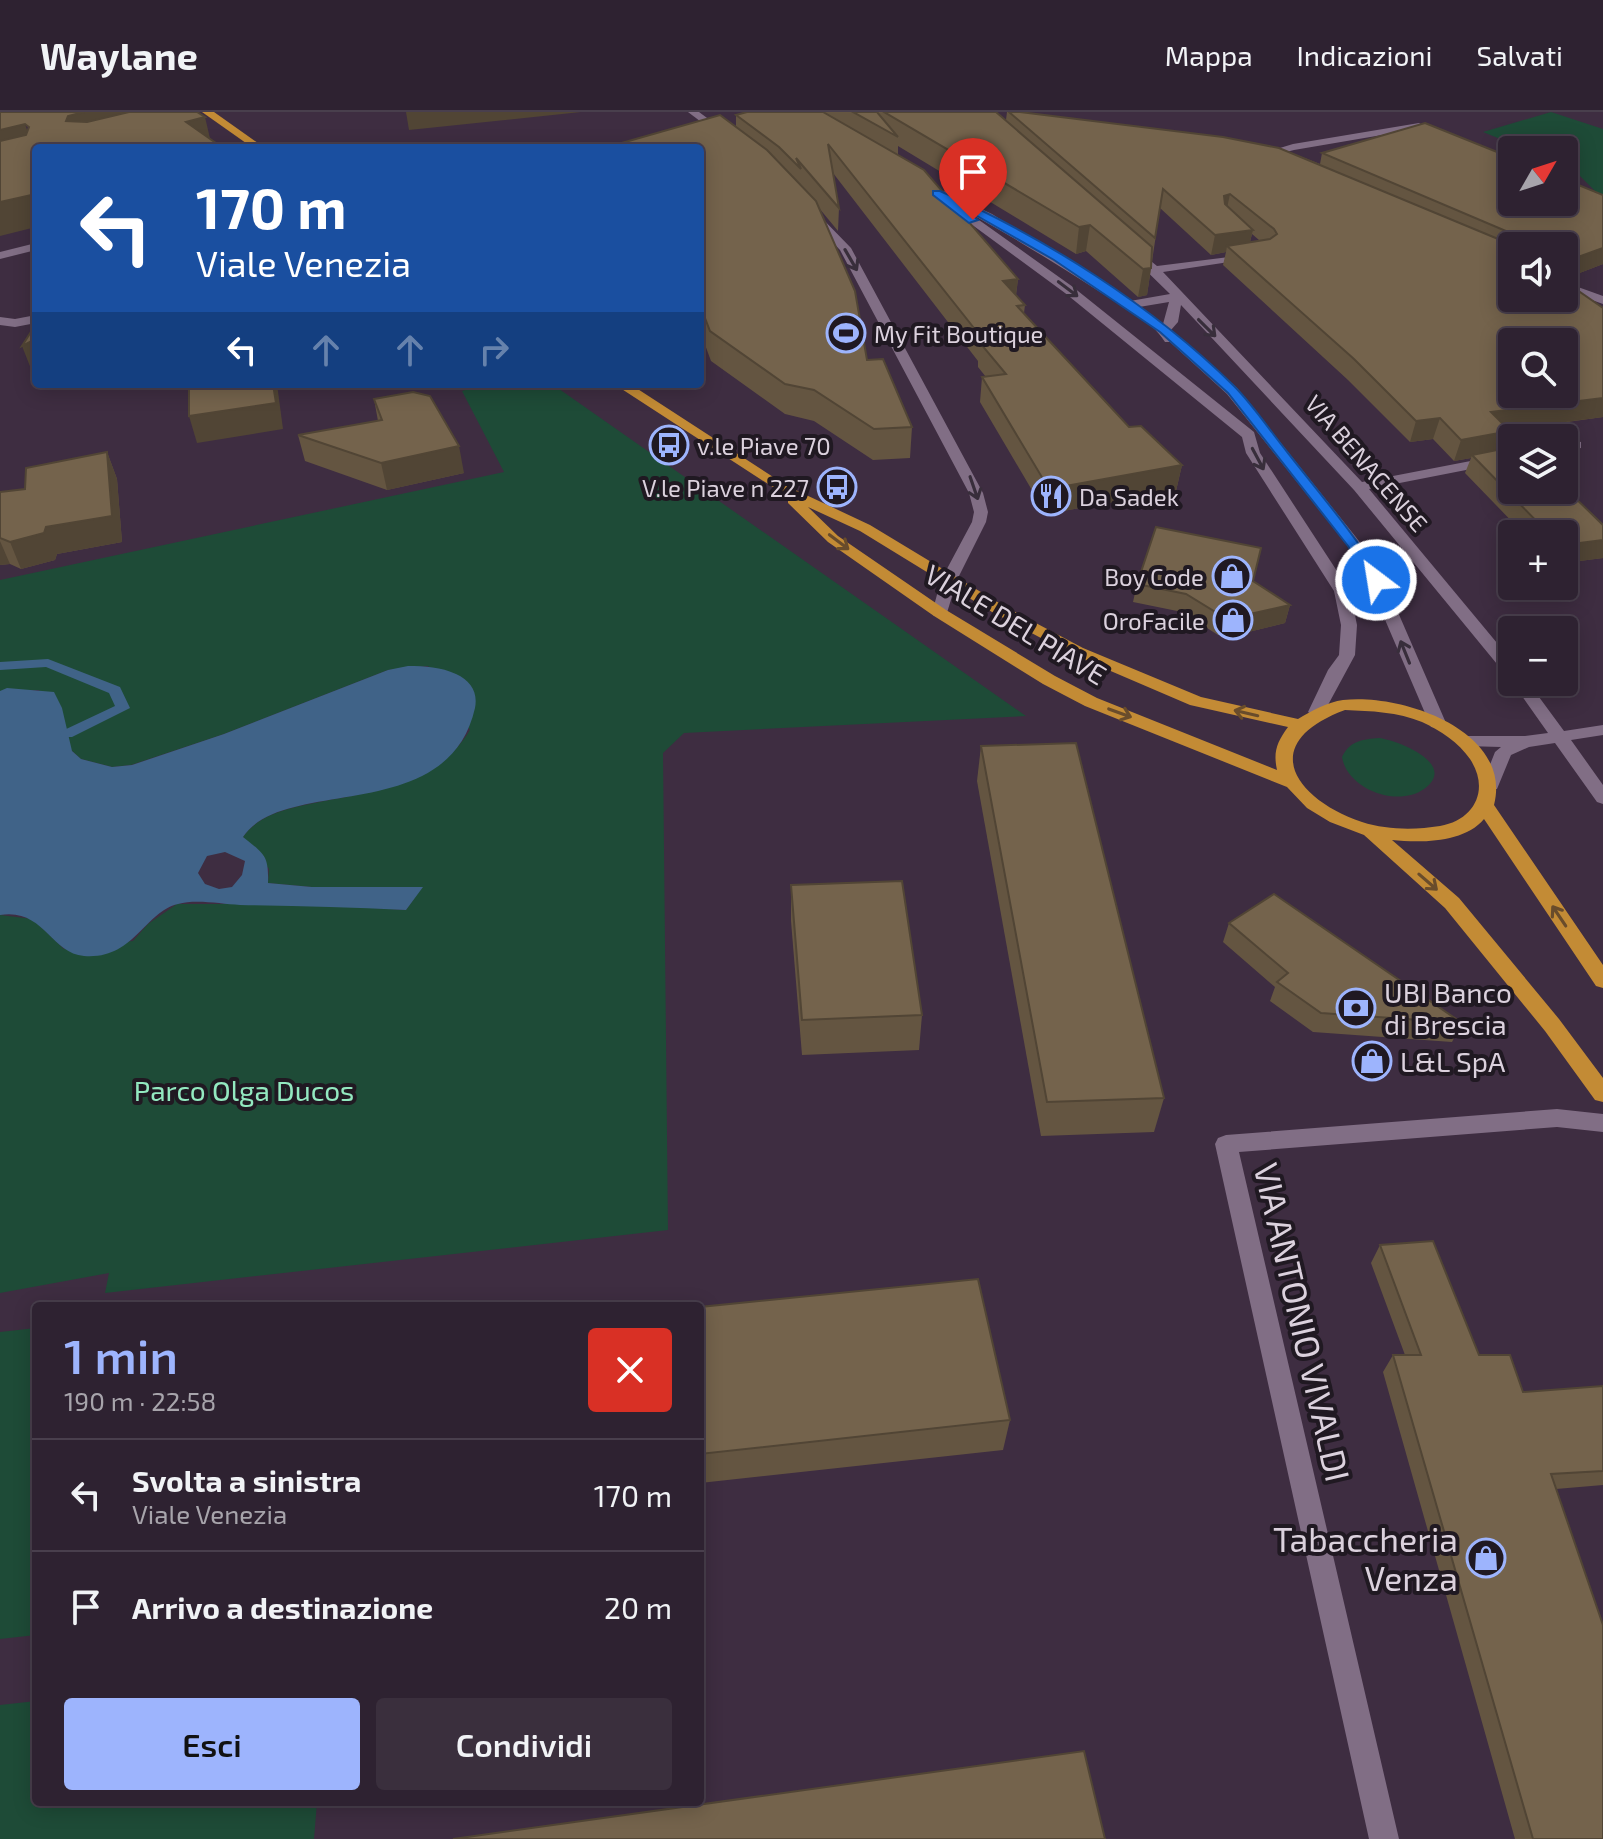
<!DOCTYPE html>
<html lang="it">
<head>
<meta charset="utf-8">
<style>
	body { margin:0; font-family:"Exo 2",sans-serif; background:#3a2f3d; color:#f1f3f6; height:100vh; display:flex; flex-direction:column; font-size:30px; white-space:nowrap }
	* { box-sizing:border-box; margin:0 }
	p { font-size:26px; color:#a7a4ab }
	.icon { flex:none; width:44px; height:44px; fill:none; stroke:currentColor; stroke-width:2; stroke-linecap:round; stroke-linejoin:round }
	.map { position:relative; flex:1; overflow:hidden }
	.panel { position:absolute; left:32px; top:1190px; width:672px; height:504px; display:flex; flex-direction:column; background:#2e2231; border-radius:8px; box-shadow:0 4px 20px #0003,0 0 0 2px #493f4d }
	.panel>* { flex:none }
	.guide { position:absolute; left:32px; top:32px; width:672px; height:244px; border-radius:8px; box-shadow:0 4px 20px #0003,0 0 0 2px #493f4d; background:#1a4fa0; color:#fff; overflow:hidden }
	.needle { width:52px; rotate:51deg }
	.tools { position:absolute; left:1498px; top:24px; display:grid; gap:16px }
	.tools a { display:grid; place-items:center; width:80px; height:80px; border-radius:8px; background:#2e2231; box-shadow:0 4px 20px #0003,0 0 0 2px #493f4d; font-size:40px }
	.pin { position:absolute; display:grid; place-items:center; width:68px; height:68px; color:#fff; margin:-82px -34px; border-radius:50% 50% 50% 0; rotate:-45deg; box-shadow:0 0 8px #0007 }
	.pin .icon { rotate:45deg }
	.me { position:absolute; width:88px; margin:-44px; rotate:329deg; stroke-linejoin:round; filter:drop-shadow(0 0 6px #0008) }
	.turn { display:flex; align-items:center; gap:28px; height:168px; padding:0 32px; font-size:36px }
	.turn .icon { width:104px; height:104px; stroke-width:2.5 }
	.turn b { display:block; font-size:56px; line-height:68px }
	.lanes { display:flex; align-items:center; height:76px; padding:0 32px; background:#0003; justify-content:center; gap:40px; direction:ltr }
	.lanes .off { opacity:.35 }
	.round { display:grid; place-items:center; flex:none; width:84px; height:84px; border-radius:8px; background:#3a2f3d }
	.summary { display:flex; align-items:center; justify-content:space-between; height:136px; padding:0 32px }
	h1 { font-size:48px; font-weight:600; line-height:60px; color:#9db4fd }
	.primary-button { display:flex; gap:16px; margin-top:auto; padding:16px 32px }
	.primary-button a { flex:1; height:92px; border-radius:8px; background:#9db4fd; color:#111; font-size:32px; font-weight:600; line-height:92px; text-align:center }
	.primary-button a+a { background:#3a2f3d; color:#f1f3f6 }
	ul { padding:0; list-style:none }
	li { display:flex; align-items:center; gap:24px; height:112px; padding:0 32px; border-top:2px solid #493f4d }
	li div { flex:1 }
	li b { display:block; font-size:30px }
	li em { font-style:normal }
	header { display:flex; align-items:center; gap:48px; box-sizing:border-box; height:112px; padding:0 40px; background:#2e2231; border-bottom:2px solid #493f4d }
	header strong { font-size:38px }
	nav { display:flex; gap:44px; margin-inline-start:auto; font-size:28px }
	.map>svg:first-child { display:block }
	.green { fill:#1e4b37 }
	.water { fill:#406388; fill-rule:evenodd }
	.lines { fill:none; stroke-linecap:round; stroke-linejoin:round }
	.stream { fill:#406388; fill-rule:evenodd }
	.minor { fill:#816e85; fill-rule:evenodd }
	.major { fill:#c38b35; fill-rule:evenodd }
	.wall { fill:#645541; fill-rule:evenodd }
	.shaded-wall { fill:#514535 }
	.building { fill:#74634c; stroke:#514535; stroke-width:2; fill-rule:evenodd }
	.oneway { stroke:#382e3b }
	.oneway2 { stroke:#694c2b }
	.route { fill:#1a73e8; stroke:#114b97; stroke-width:2 }
	.labels { text-anchor:middle; dominant-baseline:central; stroke-width:8; stroke-linejoin:round; paint-order:stroke }
	.far-poi-label { font-size:24px; fill:#dbd1dd; stroke:#201922; text-anchor:start }
	.far-street-label { font-size:24px; fill:#dbd1dd; stroke:#201922 }
	.street-label { font-size:28px; fill:#dbd1dd; stroke:#201922 }
	.poi-label { font-size:28px; fill:#dbd1dd; stroke:#201922; text-anchor:start }
	.park-label { font-size:28px; fill:#93e9c0; stroke:#201922 }
	.near-street-label { font-size:34px; fill:#dbd1dd; stroke:#201922 }
	.near-poi-label { font-size:34px; fill:#dbd1dd; stroke:#201922; text-anchor:end }
</style>
</head>
<body>
<header>
<strong>Waylane</strong>
<nav><a>Mappa</a><a>Indicazioni</a><a>Salvati</a></nav>
</header>
<div class="map">
<svg width="1603" height="1727" viewBox="0 0 1603 1727">
	<rect width="100%" height="100%" fill="#3e2d41"/>
	<g class="green">
		<path d="M1551 0 1603 17V87L1572 56 1564 53V38H1527L1483 20Z"/>
		<path d="M483 272H552L1026 604 684 621 663 641 668 1118 105 1181 109 1161 0 1181V803L33 807 64 837 133 829 148 812 177 792H309L406 798 422 775H312L268 771 269 757 243 725C280 670 416 707 470 618L428 554 388 558 224 622 131 653 112 655 81 647 72 639 39 578 0 579V468L504 360 462 279Z"/>
		<path d="M1379 626C1397 628 1459 652 1424 677 1397 696 1347 677 1342 645 1349 629 1363 627 1379 626Z"/>
		<path d="M36 1216V1523L0 1527V1220Z"/>
		<path d="M36 1589V1690H317L314 1727H0V1593Z"/>
	</g>
	<path class="water" d="M408 554C425 554 441 555 456 562 471 569 478 580 475 596 448 715 284 663 243 725 264 742 269 743 268 771L312 775H423L406 798C350 795 295 794 240 793 221 792 196 787 178 792 144 800 134 848 84 844 50 841 44 796 0 803V579L7 576 54 580 62 596 72 639 81 647 112 655 132 653 224 622 388 558ZM225 740 245 749 242 763 232 775 219 777 205 772 198 761 207 744Z"/>
	<g class="lines">
		<path class="stream" d="M48 547 120 575 130 596 72 625H62L60 622 62 619 115 594 109 581 46 555 0 558V550Z"/>
		<g class="minor">
			<path d="M688 0H699L730 23 721 25Z"/>
			<path d="M1419 11 1424 14 1423 16 1294 38 1259 47 1254 44 1293 32Z"/>
			<path d="M921 72H929L992 102 1130 189 1170 182 1127 140V136H1135L1157 154 1253 142 1255 144 1249 147 1163 160 1362 370 1512 341V349L1369 377 1512 549V564L1506 563 1354 378 1181 193 1178 210 1171 218 1237 276 1359 429 1384 468 1446 611 1437 616 1431 615 1368 468 1348 434 1227 282 1170 230H1165C1151 207 1119 192 1097 178 1039 141 983 106 921 76ZM1169 190 1163 212 1139 195Z"/>
			<path d="M807 99H815L851 136 983 381 988 400 986 410 957 468 946 504H934L932 501 941 468 972 410 974 400 969 381 840 138 807 103Z"/>
			<path d="M971 108H979L1073 175 1254 320 1260 341 1350 479 1357 513 1355 543 1322 604 1316 605 1308 600 1328 558 1339 543 1341 513 1334 479 1246 341 1242 325 1065 181 971 112Z"/>
			<path d="M36 131V138L0 147V140Z"/>
			<path d="M1564 170 1603 184V192L1564 178Z"/>
			<path d="M36 203V211L15 215 0 213V205L15 207Z"/>
			<path d="M1576 329 1581 330V336L1564 339V331Z"/>
			<path d="M1512 570H1528L1564 619 1603 613V623L1571 628 1603 673V692L1597 690 1555 631 1529 635 1511 643 1497 677H1485L1482 673 1495 640 1501 635 1465 634 1456 628 1459 624H1525L1548 621Z"/>
			<path d="M1557 997 1603 1002V1020L1557 1015 1239 1040 1399 1727H1369L1215 1032 1218 1026 1226 1023Z"/>
		</g>
		<g class="major">
			<path d="M202 0H214L265 36H253Z"/>
			<path d="M614 272H630L787 374 870 413 1004 494 1083 536 1201 585 1298 607C1311 599 1328 590 1343 588 1402 581 1513 619 1494 693L1603 853V876L1596 874 1484 707C1464 731 1421 731 1392 728L1459 786 1559 907 1603 966V990L1595 988 1545 919 1445 796 1364 723 1330 710 1307 696 1287 675 1085 594 1043 572 934 504 828 430 788 391V385ZM808 395 860 419 992 500 1071 542 1190 593 1288 615C1277 630 1273 640 1277 658L1097 586 1055 564 946 498 838 424ZM1345 598C1371 599 1398 600 1422 610 1440 618 1459 631 1470 647 1490 677 1475 708 1440 714 1415 718 1387 718 1362 710 1294 687 1256 631 1345 598Z"/>
		</g>
	</g>
	<g class="wall">
		<path d="M747 0H996L1006 8 1007 0H1020L1223 25 1279 36 1320 52 1322 41 1425 11 1512 46V90H1564V67L1603 83V152L1564 167V134H1512V186H1564V169L1603 196V305L1509 318 1510 319 1504 336 1512 335V378H1564V375L1603 413V446L1564 451V422H1524L1465 361 1471 346 1454 349 1433 327 1410 330 1348 268 1223 153 1226 140 1211 143 1160 96 1147 183 1138 185 1086 139 1076 142 898 34V43L924 58 1018 167 1016 183 1025 193 1024 201 1129 315 1141 314 1182 353 1176 379 1046 402 980 290 982 265H986L978 255V249L833 61 839 96 838 119 819 96 855 179 867 248 883 247 912 315 910 346 873 348 814 309 785 302 711 249 704 230 700 231V36H604L720 3 736 15V3ZM1252 122 1259 128 1260 129 1250 130ZM1512 230H1564V282H1512Z"/>
		<path d="M374 287 464 361 387 378 305 349 298 323 378 309Z"/>
		<path d="M107 340 117 367 122 430 57 442 55 448 21 457 10 452 0 453V380L25 377Z"/>
		<path d="M1253 469 1290 493 1285 511 1236 523H1218L1182 500 1133 490 1137 472Z"/>
		<path d="M981 634 1164 986 1154 1020 1041 1024 977 669Z"/>
		<path d="M791 773 922 903 919 938 802 943 791 809Z"/>
		<path d="M1229 811 1462 911 1452 930 1313 920 1270 889 1275 875 1223 830Z"/>
		<path d="M1380 1133 1479 1243 1523 1280 1603 1274V1373L1556 1377 1603 1727H1515L1383 1260 1393 1243H1405L1371 1151Z"/>
		<path d="M700 1195 1010 1308 1003 1338 700 1371Z"/>
	</g>
	<g class="shaded-wall">
		<path d="M84 0H173L77 33 66 9 68 4Z"/>
		<path d="M406 0H581L409 18Z"/>
		<path d="M205 5 212 35 186 10Z"/>
		<path d="M25 12 35 41 0 50V18Z"/>
		<path d="M36 82V115L0 124V90Z"/>
		<path d="M1230 82 1226 101 1224 84Z"/>
		<path d="M1090 113 1086 139 1076 142 1079 115Z"/>
		<path d="M1253 118 1248 137 1227 134 1226 140 1211 143 1215 123Z"/>
		<path d="M1603 136V152L1564 167V150Z"/>
		<path d="M1151 156 1147 183 1138 185 1143 157Z"/>
		<path d="M1018 167 1015 191 1003 169Z"/>
		<path d="M36 227V266L35 267 22 234Z"/>
		<path d="M273 272H277L283 317 197 331 189 304Z"/>
		<path d="M1603 286V305L1483 321 1491 300Z"/>
		<path d="M1440 306 1433 327 1410 330 1416 309Z"/>
		<path d="M1510 319 1503 340 1472 343 1471 346 1454 349 1461 328Z"/>
		<path d="M459 334 464 361 387 378 381 351Z"/>
		<path d="M107 340 117 367 122 430 57 442 55 448 21 457 10 430Z"/>
		<path d="M1182 353 1176 379 1046 402 1049 377Z"/>
		<path d="M1603 428V446L1564 451V433Z"/>
		<path d="M0 429 10 452 0 453Z"/>
		<path d="M1290 493 1285 511 1236 523 1241 504Z"/>
	</g>
	<g class="building">
		<path d="M0 0H84L68 4 66 9 87 10 129 0H197L205 5 186 10 223 36H36V82L0 90V29L26 23 29 15 25 12 0 18Z"/>
		<path d="M747 0H823L924 58 1018 167 1003 169 1025 193 1017 194 1129 315 1141 314 1182 353 1049 377 982 265 1006 262 980 231 985 230 828 32 839 96 796 46 801 57 779 35 736 3Z"/>
		<path d="M853 0H877L898 25Z"/>
		<path d="M884 0H996L1152 135 1151 156 1143 157 1090 113 1079 115Z"/>
		<path d="M1009 0H1020L1223 25 1279 36 1515 134H1512V186H1564V169L1603 196V286L1491 300 1510 319 1461 328 1440 306 1416 309 1354 247 1227 134 1270 127 1277 122 1274 117 1230 82 1224 84 1225 92 1253 118 1215 123 1163 77 1155 126ZM1512 230H1564V282H1512Z"/>
		<path d="M720 3 767 38 816 89 855 179 867 248 883 247 912 315 874 317 814 278 785 272 710 219 703 201H700V36H604Z"/>
		<path d="M1425 11 1512 46V90H1564V67L1603 83V136L1564 150V134H1521L1520 125 1322 41Z"/>
		<path d="M36 212V227L22 234Z"/>
		<path d="M189 272H273L276 291 189 304Z"/>
		<path d="M413 280 430 284 459 334 381 351 298 323 382 308 374 287Z"/>
		<path d="M1512 335V378H1564V375L1603 413V428L1564 433V422H1549L1472 343Z"/>
		<path d="M107 340 112 404 46 415 44 421 10 430 0 426V380L25 377 26 356Z"/>
		<path d="M1156 415 1261 436 1253 469 1290 493 1241 504H1222L1186 482 1137 472Z"/>
		<path d="M1076 631 1164 986 1047 990 981 634Z"/>
		<path d="M902 769 922 903 802 908 791 773Z"/>
		<path d="M1274 782 1462 911 1321 901 1277 870 1288 861 1229 811Z"/>
		<path d="M1433 1129 1479 1243H1510L1523 1280 1603 1274V1359L1551 1362 1603 1513V1727H1533L1393 1243H1421L1380 1133Z"/>
		<path d="M978 1167 1010 1308 700 1342V1195Z"/>
		<path d="M1084 1639 1105 1727H453Z"/>
	</g>
	<defs><path id="oneway-shaft" d="M-6 0H5M1.5-3L5.5 0L1.5 3" fill="none" stroke-width="1.6" stroke-linecap="round" stroke-linejoin="round" transform="scale(2)"/></defs>
	<g class="oneway">
		<use href="#oneway-shaft" transform="translate(851 148) rotate(60)"/>
		<use href="#oneway-shaft" transform="translate(1068 177) rotate(37)"/>
		<use href="#oneway-shaft" transform="translate(1207 216) rotate(45)"/>
		<use href="#oneway-shaft" transform="translate(1258 347) rotate(62)"/>
		<use href="#oneway-shaft" transform="translate(974 376) rotate(71)"/>
		<use href="#oneway-shaft" transform="translate(1405 540) rotate(-112)"/>
	</g>
	<g class="oneway2">
		<use href="#oneway-shaft" transform="translate(839 430) rotate(37)"/>
		<use href="#oneway-shaft" transform="translate(1120 601) rotate(20)"/>
		<use href="#oneway-shaft" transform="translate(1246 601) rotate(-167)"/>
		<use href="#oneway-shaft" transform="translate(1428 770) rotate(41)"/>
		<use href="#oneway-shaft" transform="translate(1559 804) rotate(-124)"/>
	</g>
	<path class="route" d="M933 79H940C1044 125 1153 194 1234 274 1254 294 1270 319 1288 341 1321 383 1355 423 1383 468L1381 471H1371L1348 434 1228 281 1160 220 1054 148 965 97 978 108 969 111 933 83Z"/>
	<defs>
		<g id="stadium-ring" transform="scale(2)"><circle r="9.5" fill="#201922" stroke="#9db4fd" stroke-width="1.5"/><path d="M0-5a6.5 5 0 1 0 0 10a6.5 5 0 1 0 0-10ZM-3.5-1.8h7v3.6h-7Z" fill="#9db4fd"/></g>
		<g id="bus-ring" transform="scale(2)"><circle r="9.5" fill="#201922" stroke="#9db4fd" stroke-width="1.5"/><path d="M-5-6H5V4H4V6H2V4H-2V6H-4V4H-5ZM-3.5-4V0h7V-4ZM-3.5 1.2v1.5H-2V1.2ZM2 1.2v1.5H3.5V1.2Z" fill="#9db4fd"/></g>
		<g id="restaurant-ring" transform="scale(2)"><circle r="9.5" fill="#201922" stroke="#9db4fd" stroke-width="1.5"/><path d="M-5-6h1v4h1v-4h1v4h1v-4h1v5L-1.5 .5V6h-2V.5L-5-1ZM5-6V6H3V1.5H1.5Q1.5-4 5-6Z" fill="#9db4fd"/></g>
		<g id="shop-ring" transform="scale(2)"><circle r="9.5" fill="#201922" stroke="#9db4fd" stroke-width="1.5"/><path d="M-5-2.5h2.3a2.7 3.5 0 0 1 5.4 0H5L5.5 6h-11ZM-1.5-2.5h3a1.5 2.3 0 0 0-3 0Z" fill="#9db4fd"/></g>
		<g id="bank-ring" transform="scale(2)"><circle r="9.5" fill="#201922" stroke="#9db4fd" stroke-width="1.5"/><path d="M-6-4H6V4H-6ZM0-2.3a2.3 2.3 0 1 0 0 4.6a2.3 2.3 0 1 0 0-4.6Z" fill="#9db4fd"/></g>
	</defs>
	<g fill-rule="evenodd">
		<use href="#stadium-ring" x="846" y="221"/>
		<use href="#bus-ring" x="669" y="333"/>
		<use href="#bus-ring" x="837" y="375"/>
		<use href="#restaurant-ring" x="1051" y="384"/>
		<use href="#shop-ring" x="1232" y="464"/>
		<use href="#shop-ring" x="1233" y="508"/>
		<use href="#bank-ring" x="1356" y="896"/>
		<use href="#shop-ring" x="1372" y="949"/>
		<use href="#shop-ring" x="1486" y="1446"/>
	</g>
	<g class="labels">
		<g class="far-poi-label">
			<text x="874" y="221">My Fit Boutique</text>
			<text x="697" y="333">v.le Piave 70</text>
			<text x="809" y="375" text-anchor="end">V.le Piave n 227</text>
			<text x="1079" y="384">Da Sadek</text>
			<text x="1204" y="464" text-anchor="end">Boy Code</text>
			<text x="1205" y="508" text-anchor="end">OroFacile</text>
		</g>
		<g class="far-street-label">
			<text transform="translate(1367 351) rotate(49)">VIA BENACENSE</text>
		</g>
		<g class="street-label">
			<text transform="translate(1016 512) rotate(31)">VIALE DEL PIAVE</text>
		</g>
		<g class="poi-label">
			<text x="1384" y="880">UBI Banco<tspan x="1384" dy="32">di Brescia</tspan></text>
			<text x="1400" y="949">L&amp;L SpA</text>
		</g>
		<g class="park-label">
			<text x="244" y="978">Parco Olga Ducos</text>
		</g>
		<g class="near-street-label">
			<text transform="translate(1303 1210) rotate(77)">VIA ANTONIO VIVALDI</text>
		</g>
		<g class="near-poi-label">
			<text x="1458" y="1426">Tabaccheria<tspan x="1458" dy="39">Venza</tspan></text>
		</g>
	</g>
</svg>
<div class="tools">
<a><svg class="needle" viewBox="-14 -14 28 28"><path d="M0-13l5 13h-10z" fill="#e53935"/><path d="M0 13l5-13h-10z" fill="#a7a4ab"/></svg></a>
<a><svg class="icon" aria-label="sound" viewBox="0 0 24 24"><path d="M4 9h4l5-4v14l-5-4H4zM17 9q2 3 0 6"/></svg></a>
<a><svg class="icon" aria-label="search" viewBox="0 0 24 24"><circle cx="10" cy="10" r="6"/><path d="M15 15l6 6"/></svg></a>
<a><svg class="icon" aria-label="layers" viewBox="0 0 24 24"><path d="M12 4l9 5-9 5-9-5zM3 14l9 5 9-5"/></svg></a>
<a>+</a>
<a>−</a>
</div>
<div class="pin" style="left:973px;top:108px;background:#d93025"><svg class="icon" aria-label="arrive" viewBox="0 0 24 24"><path d="M6 21V4h12l-3 4 3 4H6"/></svg></div>
<svg class="me" style="left:1376px;top:468px" viewBox="-20 -20 40 40"><circle r="17" fill="#1a73e8" stroke="#fff" stroke-width="3"/><path d="M0-11L8 9 0 5-8 9z" fill="#fff"/></svg>
<div class="guide">
<div class="turn"><svg class="icon" aria-label="left" viewBox="0 0 24 24"><path d="M17 20v-9H6M10 6l-5 5 5 5"/></svg><div><b>170 m</b>Viale Venezia</div></div>
<div class="lanes"><svg class="icon" aria-label="left" viewBox="0 0 24 24"><path d="M17 20v-9H6M10 6l-5 5 5 5"/></svg><svg class="icon off" aria-label="ahead" viewBox="0 0 24 24"><path d="M12 20V5M6 11l6-6 6 6"/></svg><svg class="icon off" aria-label="ahead" viewBox="0 0 24 24"><path d="M12 20V5M6 11l6-6 6 6"/></svg><svg class="icon off" aria-label="right" viewBox="0 0 24 24"><path d="M7 20v-9h11M14 6l5 5-5 5"/></svg></div>
</div>
<section class="panel">
<div class="summary"><div><h1>1 min</h1><p>190 m · 22:58</p></div><a class="round" style="background:#d93025;color:#fff"><svg class="icon" aria-label="close" viewBox="0 0 24 24"><path d="M6 6l12 12M18 6L6 18"/></svg></a></div>
<ul>
<li><svg class="icon" aria-label="left" viewBox="0 0 24 24"><path d="M17 20v-9H6M10 6l-5 5 5 5"/></svg><div><b>Svolta a sinistra</b><p>Viale Venezia</p></div><em>170 m</em></li>
<li><svg class="icon" aria-label="arrive" viewBox="0 0 24 24"><path d="M6 21V4h12l-3 4 3 4H6"/></svg><div><b>Arrivo a destinazione</b></div><em>20 m</em></li>
</ul>
<div class="primary-button"><a>Esci</a><a>Condividi</a></div>
</section>
</div>
</body>
</html>
